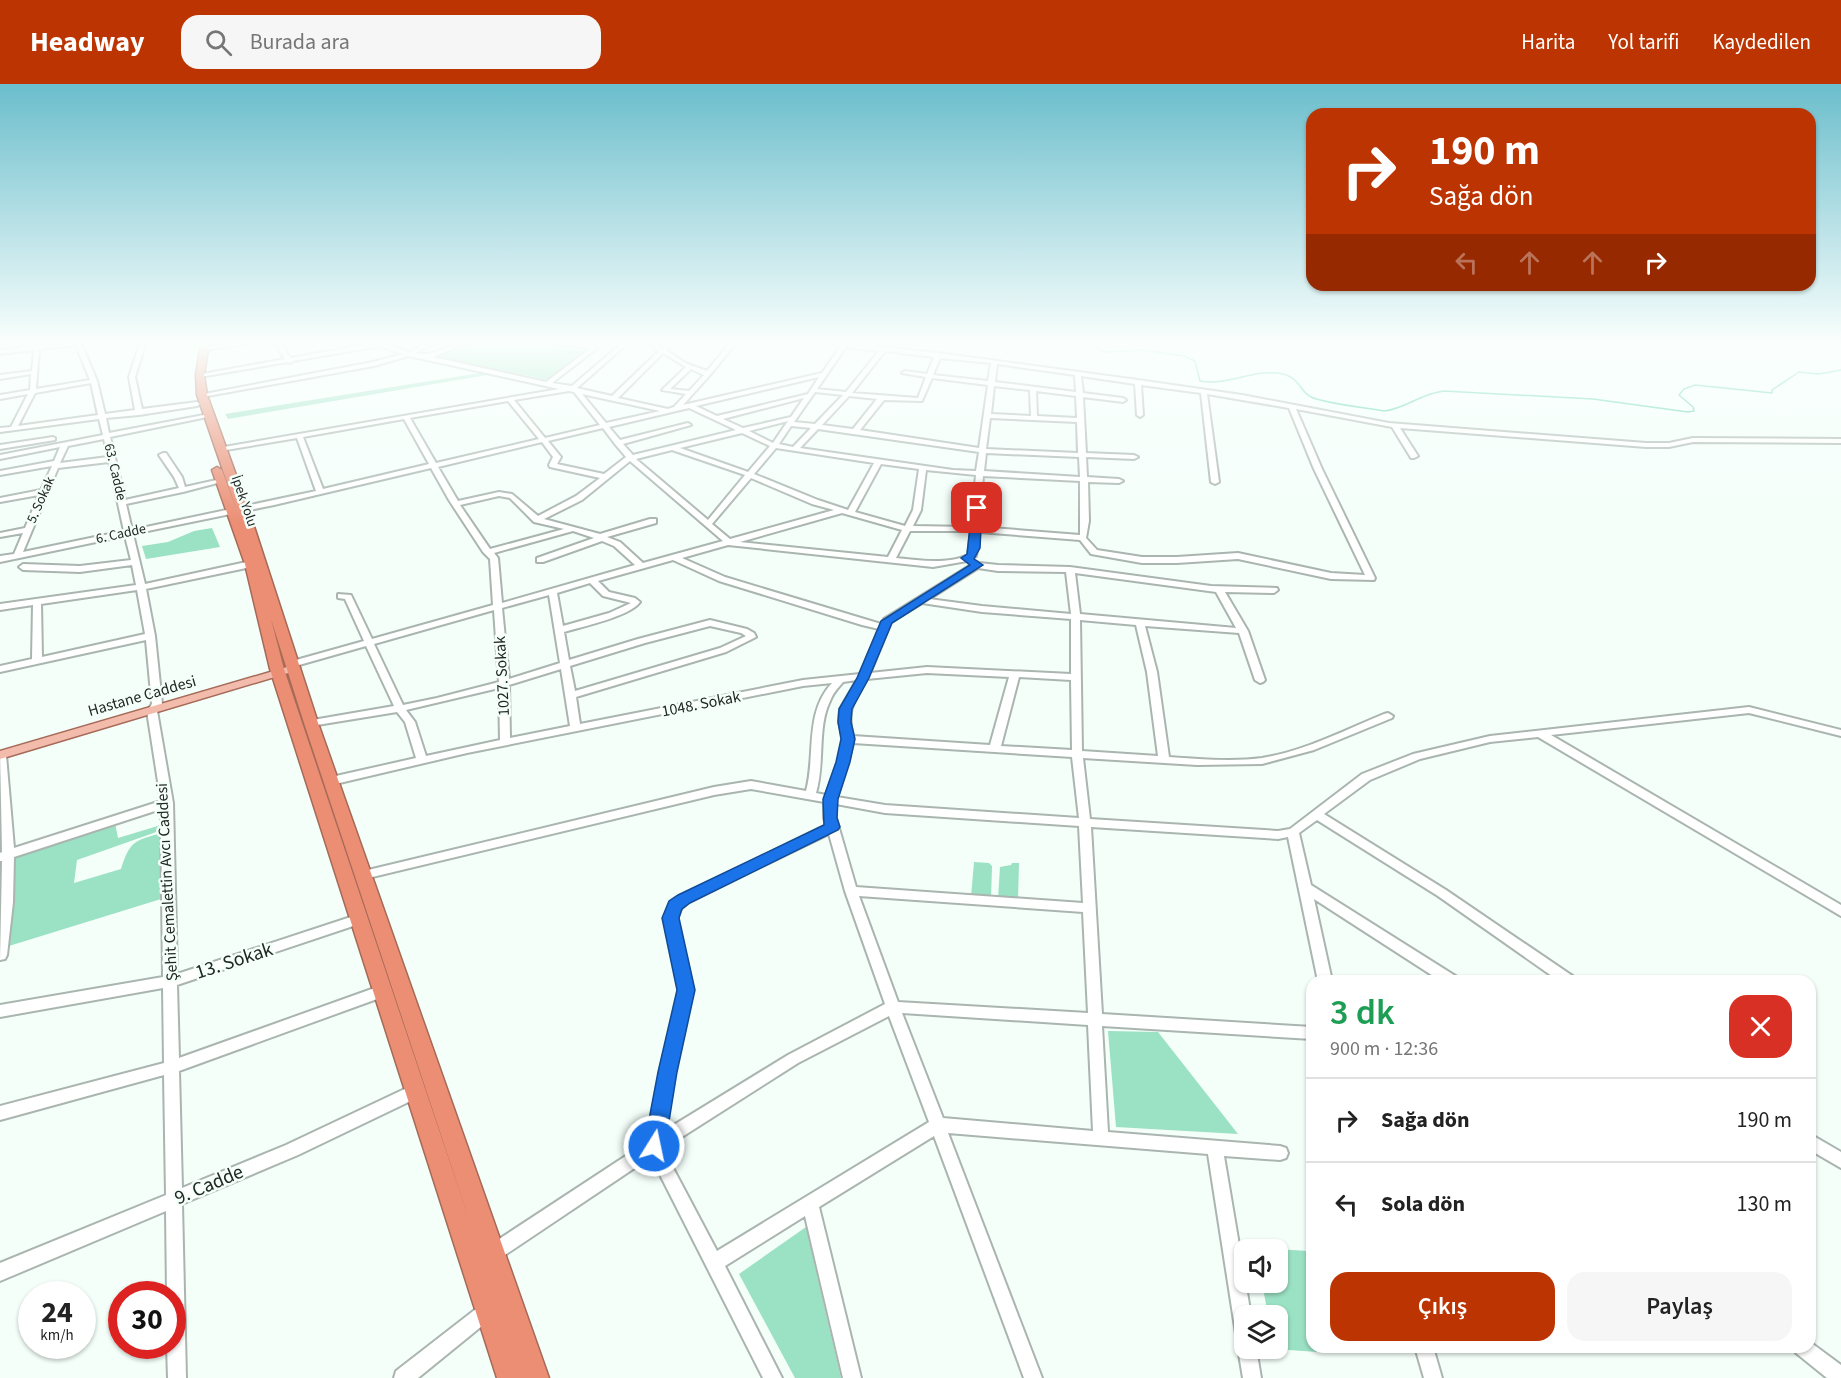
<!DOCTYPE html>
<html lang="tr">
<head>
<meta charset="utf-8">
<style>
	body { margin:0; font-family:"Source Sans 3",sans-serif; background:#f6f6f6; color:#222; height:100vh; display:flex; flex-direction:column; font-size:22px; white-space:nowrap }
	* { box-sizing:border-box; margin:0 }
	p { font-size:20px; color:#767676 }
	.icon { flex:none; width:33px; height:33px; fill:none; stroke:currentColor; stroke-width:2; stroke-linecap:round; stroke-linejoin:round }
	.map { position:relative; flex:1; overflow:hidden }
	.side { position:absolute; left:1306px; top:891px; width:510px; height:378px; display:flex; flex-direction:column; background:#fff; border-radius:18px; box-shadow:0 2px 4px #0004 }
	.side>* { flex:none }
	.top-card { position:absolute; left:1306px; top:24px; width:510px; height:183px; border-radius:18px; box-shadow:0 2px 4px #0004; background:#bc3401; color:#fff; overflow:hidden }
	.buttons { position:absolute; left:1234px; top:1155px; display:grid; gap:12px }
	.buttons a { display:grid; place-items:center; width:54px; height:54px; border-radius:12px; background:#fff; box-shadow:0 2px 4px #0004; font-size:30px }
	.speed { position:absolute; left:18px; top:1197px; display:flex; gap:12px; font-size:30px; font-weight:700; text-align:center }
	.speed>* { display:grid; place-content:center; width:78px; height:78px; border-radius:50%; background:#fff; box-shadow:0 2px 4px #0004; line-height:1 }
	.speed small { font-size:15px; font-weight:400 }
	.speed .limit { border:9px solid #d22; background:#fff; color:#111 }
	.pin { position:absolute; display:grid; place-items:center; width:51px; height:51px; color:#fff; margin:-26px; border-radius:12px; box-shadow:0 3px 9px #0006 }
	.me { position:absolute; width:66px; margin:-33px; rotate:10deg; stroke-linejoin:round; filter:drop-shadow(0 0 4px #0008) }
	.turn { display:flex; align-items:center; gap:21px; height:126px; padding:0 24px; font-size:27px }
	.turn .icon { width:78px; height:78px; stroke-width:2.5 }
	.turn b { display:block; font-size:42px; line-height:51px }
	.lanes { display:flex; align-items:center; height:57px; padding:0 24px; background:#0003; justify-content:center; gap:30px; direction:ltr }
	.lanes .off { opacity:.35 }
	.round { display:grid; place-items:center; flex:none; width:63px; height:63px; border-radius:18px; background:#f6f6f6 }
	.summary { display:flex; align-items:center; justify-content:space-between; height:102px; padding:0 24px }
	h1 { font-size:36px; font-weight:600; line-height:45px; color:#1e9e55 }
	.cta { display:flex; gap:12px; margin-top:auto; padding:12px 24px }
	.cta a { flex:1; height:69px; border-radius:18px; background:#bc3401; color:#fff; font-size:24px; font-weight:600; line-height:69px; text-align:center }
	.cta a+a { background:#f6f6f6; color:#222 }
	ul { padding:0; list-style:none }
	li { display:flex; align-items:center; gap:18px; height:84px; padding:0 24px; border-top:2px solid #e0e0e0 }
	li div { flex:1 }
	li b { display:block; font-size:22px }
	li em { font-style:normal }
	header { display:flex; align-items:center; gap:36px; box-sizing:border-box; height:84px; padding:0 30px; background:#bc3401; color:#fff }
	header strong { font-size:28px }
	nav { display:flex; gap:33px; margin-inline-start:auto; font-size:21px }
	.search { width:420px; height:54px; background:#f6f6f6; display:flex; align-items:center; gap:15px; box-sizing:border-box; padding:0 21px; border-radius:18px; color:#767676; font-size:22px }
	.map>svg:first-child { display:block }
	.green { fill:#9be1c3 }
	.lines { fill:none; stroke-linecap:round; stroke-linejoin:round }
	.stream { stroke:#50cea1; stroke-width:1.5 }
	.minor-casing { stroke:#aab5b0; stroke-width:4 }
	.major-casing { stroke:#a56a58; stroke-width:3 }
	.highway-casing { stroke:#a56a58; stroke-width:3 }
	.minor { fill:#fff; fill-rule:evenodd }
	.major { fill:#f3bbac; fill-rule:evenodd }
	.highway { fill:#eb8e74; fill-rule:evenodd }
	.route { fill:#1a73e8; stroke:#114b97; stroke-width:1.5 }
	.labels { text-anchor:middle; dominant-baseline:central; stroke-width:5; stroke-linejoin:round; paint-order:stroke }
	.far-street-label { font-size:14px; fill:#222624; stroke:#f4fffa }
	.street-label { font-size:16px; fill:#222624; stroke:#f4fffa }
	.near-street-label { font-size:20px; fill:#222624; stroke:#f4fffa }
</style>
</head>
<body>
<header>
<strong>Headway</strong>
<div class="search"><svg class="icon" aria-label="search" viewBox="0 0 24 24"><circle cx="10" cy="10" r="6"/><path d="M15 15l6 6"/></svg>Burada ara</div>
<nav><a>Harita</a><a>Yol tarifi</a><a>Kaydedilen</a></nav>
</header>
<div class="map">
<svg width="1841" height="1294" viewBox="0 0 1841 1294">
	<rect width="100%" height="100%" fill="#f4fffa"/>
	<g class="green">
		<path d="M467 259H550L591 264 549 296 434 273Z"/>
		<path d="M486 288 499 289 228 335 225 330Z"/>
		<path d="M212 444 220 463 146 475 142 462 168 458 194 447Z"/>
		<path d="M115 739 118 754 161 741 162 746 77 776 74 799 121 785C130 757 134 757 161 749V815L9 862 15 772Z"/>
		<path d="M974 778 989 779 992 782 991 814 971 813Z"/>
		<path d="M1012 779H1019L1018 817 998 815 1000 783 1011 781Z"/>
		<path d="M1108 947 1158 948 1238 1050 1116 1043Z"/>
		<path d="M806 1143 841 1294H795L739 1190Z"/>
		<path d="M1256 1164 1309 1167 1312 1182V1263H1330L1332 1269 1274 1265 1278 1264V1232L1268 1231 1262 1199 1278 1198V1166Z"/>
	</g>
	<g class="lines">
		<g class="stream">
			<path d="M939 259H965"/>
			<path d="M1090 259 1103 268 1143 266 1184 272 1195 277 1200 297C1227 302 1251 286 1278 289 1300 292 1298 306 1311 313 1322 319 1368 324 1384 327 1405 325 1419 310 1444 307L1593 315 1688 328 1694 327 1693 323 1679 311 1684 305 1695 301 1772 309V306L1799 288 1819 290 1841 286"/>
		</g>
		<g class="minor-casing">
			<g id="minor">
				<path d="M34 259H40V262L81 259 97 297 105 330 135 326 129 293 140 259H146L135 293 142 325 197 318 200 320 197 322 139 331 106 334 109 349 209 330 212 332 110 353 125 416 179 404 174 393 159 371 163 369H166L182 393 185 403 221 395 225 397 183 408 126 420 132 446 316 407 297 354 220 367 216 365 218 364 559 305 409 272 374 282 202 313 199 311 373 278 403 270 380 262 293 277 290 279 288 278 200 293 197 291 285 275 280 268 277 259H283L286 268 291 274 374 259H383L409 268 428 259H435L415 269C437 274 446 259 467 259L433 273 546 298 591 264 561 261 558 259 595 261 596 265 552 299 572 302 622 259H628L577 304 612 312 659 267 648 259H655L662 264 667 259H673L666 266 685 279 707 287 730 259H736L710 291 683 321 822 289 841 262 824 259H849L938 269 1138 296 1242 311 1389 339 1646 359H1669L1693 354 1841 355V359L1693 358 1669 363H1646L1400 344 1418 372 1414 374H1411L1392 343 1296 325 1322 385 1375 494 1374 496 1331 495 1238 475 1177 479H1142L1091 470 1080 456 979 448 976 472 971 475 979 479 998 481 1070 483 1211 502 1277 504 1278 506 1274 509 1225 508 1248 547 1265 596 1263 598 1260 599 1255 596 1239 549 1145 542 1157 588 1169 673C1199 675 1232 678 1262 674 1305 667 1345 646 1384 630L1388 629 1393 632 1392 634 1314 666 1262 680 1197 681 1083 674 1090 735 1278 747 1290 745 1362 690 1413 670 1490 652 1749 623 1841 646V652L1749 629 1551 651 1841 821V832L1538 653 1490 658 1420 675 1370 696 1324 730 1446 806 1574 893 1576 897H1559L1438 812 1317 736 1299 749 1311 801 1457 893 1459 897H1441L1314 815 1332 897H1318L1288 753 1278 755 1091 743 1102 930 1312 943V955L1102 942 1108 1048 1280 1062 1286 1064 1288 1069 1286 1074 1280 1076 1224 1072 1251 1232H1245V1264H1256L1261 1294H1243L1238 1264 1241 1257 1239 1256 1236 1250 1208 1070 948 1049 1042 1294H1024L934 1052 819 1123 861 1294H843L805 1132 725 1182 782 1294H763L651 1073 499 1175 493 1177 487 1175 485 1169 487 1163 647 1058 660 989 679 906 665 834 671 819 680 812 826 741 824 734V718L751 705 714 711 364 795 360 794 358 791 360 788 364 787 714 703 751 697 806 707C816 671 804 629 832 599L803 602 467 669 331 701 325 697 327 694 416 674 405 638 397 628 311 642 306 639 307 637 394 622 366 562 292 583 287 580 289 578 364 557 345 515 338 514V510L351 511 372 555 493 521 490 475 483 468 449 416 431 384 274 421 133 450 145 500 251 477 255 480 251 483 146 505 155 552 162 620 157 627 173 719 177 890 360 830 365 832 366 835 365 838 177 901 179 974 383 901 388 903 390 907 388 911 179 987 182 1104 286 1061 411 1002 416 1000 421 1002 423 1007 421 1012 298 1071 182 1120 186 1294H168L167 1262H172V1210H167L166 1127 0 1197V1179L166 1111 164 991 0 1036V1022L164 979 163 904 0 933V921L163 893 161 725 14 773 13 818 7 871 5 875 0 876 2 777H0V769L2 768 0 668 5 669 6 671 14 764 161 717 147 627 152 620 146 556 0 588V582L32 575 33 521 0 526V520L136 501 132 481 80 488 23 486 19 483 23 480 80 482 131 476 125 452 0 478V472L14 470 23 449 0 453V449L25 444 39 411 0 418V414L41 406 52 382 0 391V387L54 377 60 363 0 375V371L103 351 99 335 0 348V344L11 343 28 310 0 315V311L30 306 31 290 0 295V291L32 287 34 266 0 270V266L34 262ZM76 261 90 296 36 305 39 265ZM846 263 879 267 846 308 817 305ZM885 267 934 273 927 290 905 287 902 289 926 293 918 314 852 309ZM663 269 686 283 662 306 686 310 674 323 668 325 618 314ZM940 274 991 279 988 297 933 291ZM997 280 1075 291 1076 308 995 298ZM691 285 704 291 689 307 670 305ZM1081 292 1135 300 1137 331 1140 333 1143 331 1141 301 1201 309 1211 398 1215 400 1219 398 1207 310 1289 324 1314 385 1365 491 1331 489 1238 469 1177 473H1142L1097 466 1086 454 1089 437 1088 398 1119 399 1123 397 1119 395 1087 393 1086 373 1134 375 1138 373 1134 371 1086 369 1083 313 1123 318 1126 316 1123 314 1083 309ZM819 293 808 310 717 332 696 322ZM932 294 988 301 979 364 860 346 884 316 922 317ZM91 299 98 331 18 342 35 309ZM994 302 1030 306 1031 332 991 330ZM569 307 574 308 600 341 545 354 514 316ZM1036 307 1076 312 1077 334 1037 332ZM815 308 843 311 815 340 794 338ZM582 310 660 327 606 339ZM849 312 877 315 853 345 822 341ZM804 314 791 333 743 344 723 335ZM508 317 539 355 436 379 410 334ZM689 324 736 346 633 371 623 360 691 341 688 339 620 356 609 343ZM990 334 1077 338 1078 369 986 365ZM404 335 429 380 323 405 303 353ZM788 337 773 359 749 347ZM791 342 811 344 793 363 779 360ZM603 344 615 360 626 373 604 390 557 380 561 373 548 357ZM818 345 979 368 976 387 953 386 800 364ZM742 349 770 362 748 388 680 364ZM104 355 108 373 60 379 68 362ZM542 358 553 373 549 381 550 383 600 394 576 412 538 432 512 410 499 408 458 417 438 383ZM776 364 874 379 848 426 818 416 754 390ZM672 366 745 391 708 436 636 375ZM986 369 1079 373 1080 393 984 387ZM630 377 723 457 643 479 620 458 607 453 656 439V435H650L600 450 544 435 582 416ZM109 378 124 447 23 468 58 384ZM881 380 919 385 913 426 905 442 855 428ZM926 386 976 391 971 443 913 442 921 426ZM983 392 1080 397V451L979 443ZM751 394 812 420 834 426 730 455 712 440ZM499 412 510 414 534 438 564 445 490 465 460 421ZM842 429 902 446 888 473 740 458ZM573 447 594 454 537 474V478H543L602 457 614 462 635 481 502 519 498 474 494 469ZM910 447H971L968 471C946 481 920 476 896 474ZM728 461 933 483 967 477 971 481 884 535 881 540 725 493 682 474ZM673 476 719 497 862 541 879 545 860 590 803 596 580 640 576 613 726 568 756 553 754 549 747 545 710 536 638 555 569 576 564 548C581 543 631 532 640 518L635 514 609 508 598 497ZM978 484 998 487 1066 488 1071 530 982 522 929 515ZM1075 489 1216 508 1236 544 1080 530ZM590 499 603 512 631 519 609 529 563 542 557 509ZM137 506 145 550 42 573 41 520ZM549 511 560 579 509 595 502 524ZM922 519 982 528 1071 535V590L927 583 870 589 891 538ZM494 526 499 598 437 614 403 621 374 560ZM1080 536 1136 541 1147 588 1158 672 1082 667ZM710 542 741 549 746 552 720 564 575 607 570 582 645 559ZM561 585 570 642 510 654 509 601ZM927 589 1009 593 990 661 853 652C846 625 854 618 867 595ZM1019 593 1071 596 1072 666 1001 662ZM857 596 840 625 839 638 843 655 838 678 826 711 816 709C825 679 817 643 830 617 833 609 838 604 843 598ZM499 604 500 656 426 672 415 638 406 626ZM853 659 1072 673 1079 734 885 721 837 713 848 678ZM836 720 885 729 1079 742 1083 819 856 803 836 734ZM829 750 845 807 885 920 788 971 664 1047 674 989 693 906 677 834 681 825 688 818ZM859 812 1083 828 1088 929 898 918ZM902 929 1088 941 1093 1047 943 1034ZM889 932 929 1038 717 1167 663 1065 798 979Z"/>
				<path d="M235 259H252L204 266 201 264Z"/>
				<path d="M53 353 55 354V356L0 365V361Z"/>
				<path d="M1810 1050 1841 1068V1084L1810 1066Z"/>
				<path d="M487 1218 493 1221 496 1227 493 1233 418 1294H394L396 1287 481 1221Z"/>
				<path d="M1810 1258 1841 1281V1294H1827L1796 1269 1793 1263H1810Z"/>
				<path d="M1415 1263H1433L1442 1294H1424Z"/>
			</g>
		</g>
		<g class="major-casing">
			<path id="major" d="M294 581 298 582 300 584 298 586 0 675V667Z"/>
		</g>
		<g class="highway-casing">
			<path id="highway" d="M201 259H209L204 291 207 311 248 424 318 639 549 1294H497L270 585 245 480 212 386 217 383 222 386 237 427 197 311 196 291ZM271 535 304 639 472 1144 284 585Z"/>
		</g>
		<use href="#minor" class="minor"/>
		<use href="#major" class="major"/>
		<use href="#highway" class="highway"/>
	</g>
	<linearGradient id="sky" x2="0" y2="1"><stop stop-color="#6bbecc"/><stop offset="0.59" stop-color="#fafffd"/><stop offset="1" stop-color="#fafffd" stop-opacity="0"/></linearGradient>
	<rect width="1841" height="440" fill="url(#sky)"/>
	<path class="route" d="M977 421 982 424 980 464 974 475 983 481 892 539 869 594 852 625 851 638 855 655 850 678 838 715 837 734 840 743 838 746 690 819 682 825 679 834 695 906 677 988 665 1062 662 1069 654 1071 647 1069 644 1062 658 988 677 906 662 834 669 817 678 811 824 741 823 715 836 678 841 655 838 638 839 625 857 594 881 537 970 481 961 474 967 470 972 424Z"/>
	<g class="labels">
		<g class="far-street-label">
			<text transform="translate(115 388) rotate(77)">63. Cadde</text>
			<text transform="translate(41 416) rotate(-66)">5. Sokak</text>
			<text transform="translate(244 417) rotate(71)">İpek Yolu</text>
			<text transform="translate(121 450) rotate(-12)">6. Cadde</text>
		</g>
		<g class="street-label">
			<text transform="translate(502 592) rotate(-93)">1027. Sokak</text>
			<text transform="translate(142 612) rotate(-16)">Hastane Caddesi</text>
			<text transform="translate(701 620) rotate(-11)">1048. Sokak</text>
			<text transform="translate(167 798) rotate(-93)">Şehit Cemalettin Avcı Caddesi</text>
		</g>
		<g class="near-street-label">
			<text transform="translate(234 877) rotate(-18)">13. Sokak</text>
			<text transform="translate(209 1101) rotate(-23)">9. Cadde</text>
		</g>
	</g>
</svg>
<div class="buttons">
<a><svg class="icon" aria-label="sound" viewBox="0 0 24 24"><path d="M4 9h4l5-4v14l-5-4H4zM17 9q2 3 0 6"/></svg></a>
<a><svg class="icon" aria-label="layers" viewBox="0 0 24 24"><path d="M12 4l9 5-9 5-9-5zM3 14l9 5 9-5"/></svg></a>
</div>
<div class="speed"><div>24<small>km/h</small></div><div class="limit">30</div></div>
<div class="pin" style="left:977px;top:424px;background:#d93025"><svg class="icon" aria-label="arrive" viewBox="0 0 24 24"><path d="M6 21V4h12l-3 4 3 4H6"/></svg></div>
<svg class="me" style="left:654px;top:1062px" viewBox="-20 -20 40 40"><circle r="17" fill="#1a73e8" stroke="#fff" stroke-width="3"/><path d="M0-11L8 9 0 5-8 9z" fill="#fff"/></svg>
<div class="top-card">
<div class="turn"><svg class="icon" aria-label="right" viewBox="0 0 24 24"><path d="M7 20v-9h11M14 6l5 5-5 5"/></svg><div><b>190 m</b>Sağa dön</div></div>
<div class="lanes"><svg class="icon off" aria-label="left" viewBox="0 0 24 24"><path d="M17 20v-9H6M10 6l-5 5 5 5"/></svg><svg class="icon off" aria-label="ahead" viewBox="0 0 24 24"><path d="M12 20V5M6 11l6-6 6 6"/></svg><svg class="icon off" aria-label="ahead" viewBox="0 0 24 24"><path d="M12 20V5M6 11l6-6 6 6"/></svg><svg class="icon" aria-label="right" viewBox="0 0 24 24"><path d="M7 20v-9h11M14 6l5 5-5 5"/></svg></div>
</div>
<section class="side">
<div class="summary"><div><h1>3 dk</h1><p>900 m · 12:36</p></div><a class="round" style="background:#d93025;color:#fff"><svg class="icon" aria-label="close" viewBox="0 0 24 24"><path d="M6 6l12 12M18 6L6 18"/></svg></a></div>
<ul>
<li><svg class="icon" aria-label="right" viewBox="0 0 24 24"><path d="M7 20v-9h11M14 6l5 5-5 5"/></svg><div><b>Sağa dön</b></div><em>190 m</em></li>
<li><svg class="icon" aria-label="left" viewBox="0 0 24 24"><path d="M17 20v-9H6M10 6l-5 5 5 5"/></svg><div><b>Sola dön</b></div><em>130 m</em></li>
</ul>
<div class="cta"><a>Çıkış</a><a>Paylaş</a></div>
</section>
</div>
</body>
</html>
